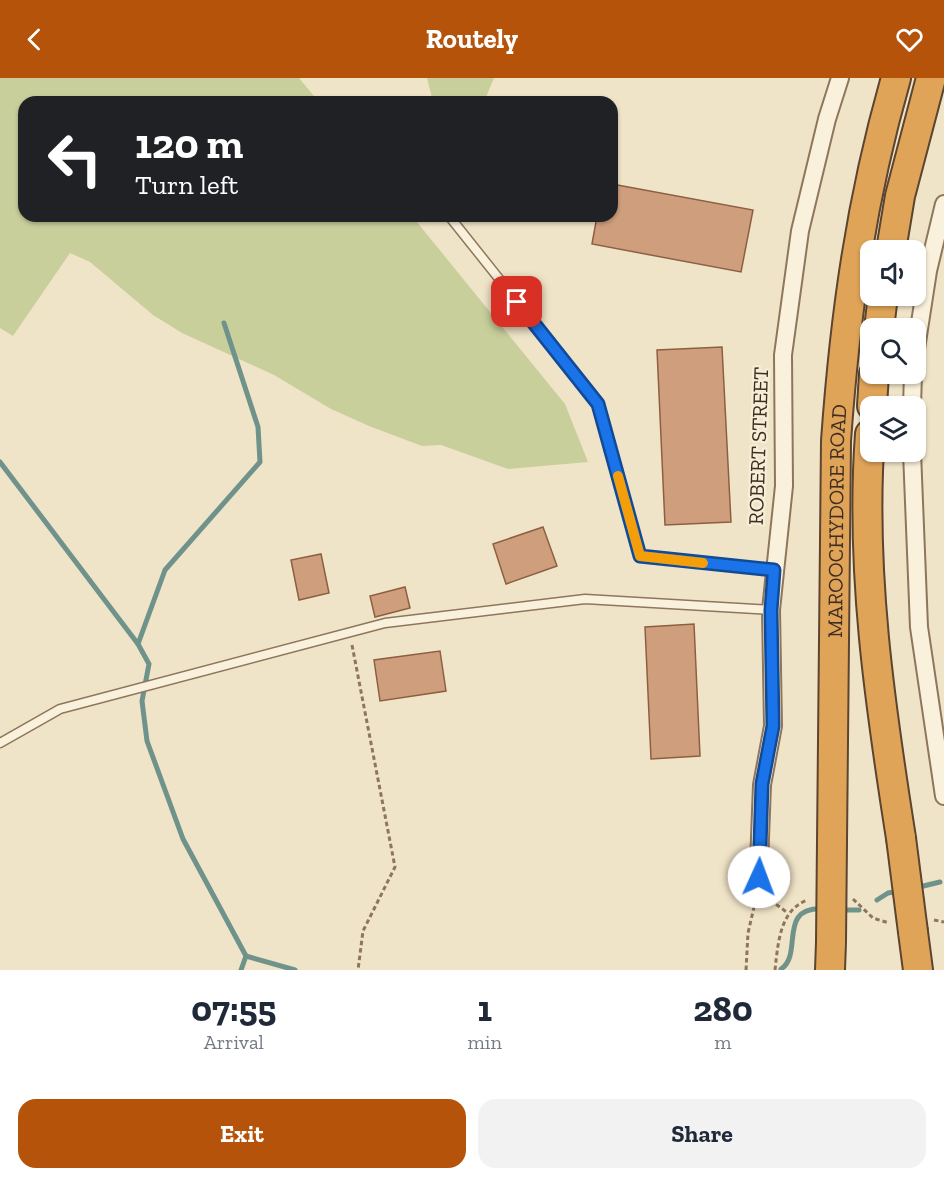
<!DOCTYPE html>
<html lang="en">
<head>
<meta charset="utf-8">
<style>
	body { margin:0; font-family:"Zilla Slab",serif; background:#f2f2f3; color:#1f2937; height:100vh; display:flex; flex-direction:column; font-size:22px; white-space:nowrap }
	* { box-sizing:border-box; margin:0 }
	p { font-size:20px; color:#747a83 }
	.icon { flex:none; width:33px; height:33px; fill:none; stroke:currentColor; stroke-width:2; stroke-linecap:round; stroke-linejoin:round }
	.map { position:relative; height:892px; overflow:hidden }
	.side { display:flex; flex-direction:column; background:#fff; flex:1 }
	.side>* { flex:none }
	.top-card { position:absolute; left:18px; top:18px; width:600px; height:126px; border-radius:18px; box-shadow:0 2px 4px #0004; background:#202124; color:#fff; overflow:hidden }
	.tools { position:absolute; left:860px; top:162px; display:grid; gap:12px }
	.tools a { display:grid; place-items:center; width:66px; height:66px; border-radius:12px; background:#fff; box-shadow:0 2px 4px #0004; font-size:30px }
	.pin { position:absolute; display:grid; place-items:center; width:51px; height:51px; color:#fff; margin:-26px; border-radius:12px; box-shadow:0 3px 9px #0006 }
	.me { position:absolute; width:66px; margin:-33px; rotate:2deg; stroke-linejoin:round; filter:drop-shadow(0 0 4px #0008) }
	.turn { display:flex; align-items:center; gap:21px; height:126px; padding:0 18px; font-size:27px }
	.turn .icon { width:78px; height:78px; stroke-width:2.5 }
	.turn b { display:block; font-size:42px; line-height:51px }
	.eta { display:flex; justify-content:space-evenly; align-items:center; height:102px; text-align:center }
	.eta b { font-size:36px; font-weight:800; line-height:42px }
	.cta { display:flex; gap:12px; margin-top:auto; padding:12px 18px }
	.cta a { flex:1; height:69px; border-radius:18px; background:#b45309; color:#fff; font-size:24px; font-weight:800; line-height:69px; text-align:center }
	.cta a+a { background:#f2f2f3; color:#1f2937 }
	header { display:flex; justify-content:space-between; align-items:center; height:78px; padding:0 18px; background:#b45309; color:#fff; font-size:27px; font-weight:800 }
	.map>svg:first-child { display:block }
	.green { fill:#c9cf9b }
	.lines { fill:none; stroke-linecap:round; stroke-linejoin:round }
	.stream { stroke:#6f938a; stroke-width:5 }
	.building { fill:#cf9f7d; stroke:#8d5f41; stroke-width:1.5 }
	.lane-casing { stroke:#8d765c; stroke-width:11 }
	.street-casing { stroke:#8d765c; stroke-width:20 }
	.highway-casing { stroke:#5b4430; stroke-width:32 }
	.path { stroke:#8d765c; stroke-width:3; stroke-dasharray:4.5 3; stroke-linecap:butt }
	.lane { stroke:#faf1dc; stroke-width:8 }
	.street { stroke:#faf1dc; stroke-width:16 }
	.highway { stroke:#e0a458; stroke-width:28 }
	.highway-bridge-casing { stroke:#5b4430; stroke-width:32; stroke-linecap:butt }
	.highway-bridge { stroke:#e0a458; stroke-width:28 }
	.route-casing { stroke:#114b97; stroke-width:15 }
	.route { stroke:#1a73e8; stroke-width:10 }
	.slow { stroke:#f59e0b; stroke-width:10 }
	.labels { text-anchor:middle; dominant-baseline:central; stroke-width:4.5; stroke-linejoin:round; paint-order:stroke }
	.street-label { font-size:21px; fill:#3d2e20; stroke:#f7eed8 }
</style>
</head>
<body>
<header><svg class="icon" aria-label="back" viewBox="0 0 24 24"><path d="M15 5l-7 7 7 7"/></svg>Routely<svg class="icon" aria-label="heart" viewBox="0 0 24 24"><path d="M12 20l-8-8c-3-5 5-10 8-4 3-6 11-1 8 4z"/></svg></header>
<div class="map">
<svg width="944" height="892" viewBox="0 0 944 892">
	<rect width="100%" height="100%" fill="#f0e4c8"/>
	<g class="green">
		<path d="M0 0H299L319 24H24V138H412L565 326 588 384 508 391 441 367 422 368 369 348 331 331 274 297 182 255 153 237 90 184 70 175 13 258 0 250Z"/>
		<path d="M427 0H494L484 24H433Z"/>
	</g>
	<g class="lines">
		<g class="stream">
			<path d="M0 384 138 566 149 586 142 623 147 663 183 761 246 878 241 892"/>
			<path d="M138 566 165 492 260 384 258 349 224 245"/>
			<path d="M915 810 940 804"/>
			<path d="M877 822 888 815 900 813"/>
			<path d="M839 832H859"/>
			<path d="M246 878 295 892"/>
			<path d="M781 891C804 876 776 828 824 831"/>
		</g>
	</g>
	<g class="building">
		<path d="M612 106 753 132 741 194 592 166 597 138H612Z"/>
		<path d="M722 269 731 444 665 447 657 272Z"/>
		<path d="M543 449 557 488 506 506 493 466Z"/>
		<path d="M321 476 329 515 299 522 291 482Z"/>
		<path d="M405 509 410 530 375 539 370 518Z"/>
		<path d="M694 546 700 678 651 681 645 549Z"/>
		<path d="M440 573 446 613 380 623 374 582Z"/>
	</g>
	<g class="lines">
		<g class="lane-casing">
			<g id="lane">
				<path d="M449 138 599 326 640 478 774 492"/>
				<path d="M0 665 60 631 385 545 585 521 771 532"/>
			</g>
		</g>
		<g class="street-casing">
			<g id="street">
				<path d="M915 277 928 193 944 126"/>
				<path d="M912 328 913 296"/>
				<path d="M912 374 919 549 944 718"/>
				<path d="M758 813 762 707 773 648 771 532 784 408 783 277 800 153 827 41 840 0"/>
			</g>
		</g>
		<g class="highway-casing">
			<g id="highway">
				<path d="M891 172 900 118 931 0"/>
				<path d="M879 250 883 218"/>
				<path d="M872 328 874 296"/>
				<path d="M870 356C860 491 880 627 901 760"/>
				<path id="s1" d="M832 764 836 363C845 237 861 122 896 0"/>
				<path d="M913 854 918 892"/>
				<path d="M830 892 831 864"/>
			</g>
		</g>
		<g class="path">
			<path d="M352 567 395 789 363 853 358 892"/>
			<path d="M853 821 873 840 889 845"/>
			<path d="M770 822 788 835"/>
			<path d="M934 842 944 844"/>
			<path d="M746 892 748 855 754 829"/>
			<path d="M775 892C778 865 780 831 808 822"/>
		</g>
		<use href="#lane" class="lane"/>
		<use href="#street" class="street"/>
		<use href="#highway" class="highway"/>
		<g class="highway-bridge-casing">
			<g id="highway-bridge">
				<path d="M901 760 913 854"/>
				<path d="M831 864 832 764"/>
			</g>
		</g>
		<use href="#highway-bridge" class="highway-bridge"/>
	</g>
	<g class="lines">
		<g class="route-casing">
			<path id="route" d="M517 224 598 326 640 478 774 492 771 532 773 648 762 706 759 799"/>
		</g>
		<use href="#route" class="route"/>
		<path class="slow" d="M618 398 640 478 703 485"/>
	</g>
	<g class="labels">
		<g class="street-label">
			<text transform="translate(758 368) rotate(-88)">ROBERT STREET</text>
			<text stroke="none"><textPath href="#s1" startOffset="321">MAROOCHYDORE ROAD</textPath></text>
		</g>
	</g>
</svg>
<div class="tools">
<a><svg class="icon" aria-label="sound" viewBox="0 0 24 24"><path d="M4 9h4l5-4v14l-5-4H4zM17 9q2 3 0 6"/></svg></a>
<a><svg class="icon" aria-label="search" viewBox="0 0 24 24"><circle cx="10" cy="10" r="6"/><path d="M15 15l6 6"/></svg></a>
<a><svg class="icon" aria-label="layers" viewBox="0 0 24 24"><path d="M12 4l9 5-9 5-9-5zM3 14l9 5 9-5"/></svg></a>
</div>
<div class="pin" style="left:517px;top:224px;background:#d93025"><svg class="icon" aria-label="arrive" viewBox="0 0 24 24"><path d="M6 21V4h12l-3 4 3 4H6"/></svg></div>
<svg class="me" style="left:759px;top:799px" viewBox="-20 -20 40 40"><circle r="19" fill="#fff"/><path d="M0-13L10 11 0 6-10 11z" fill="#1a73e8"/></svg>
<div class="top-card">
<div class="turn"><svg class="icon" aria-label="left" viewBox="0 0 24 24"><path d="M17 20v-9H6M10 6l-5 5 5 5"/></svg><div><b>120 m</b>Turn left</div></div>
</div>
</div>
<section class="side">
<div class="eta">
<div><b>07:55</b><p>Arrival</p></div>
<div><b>1</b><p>min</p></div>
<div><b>280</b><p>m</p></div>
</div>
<div class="cta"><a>Exit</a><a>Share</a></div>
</section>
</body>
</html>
